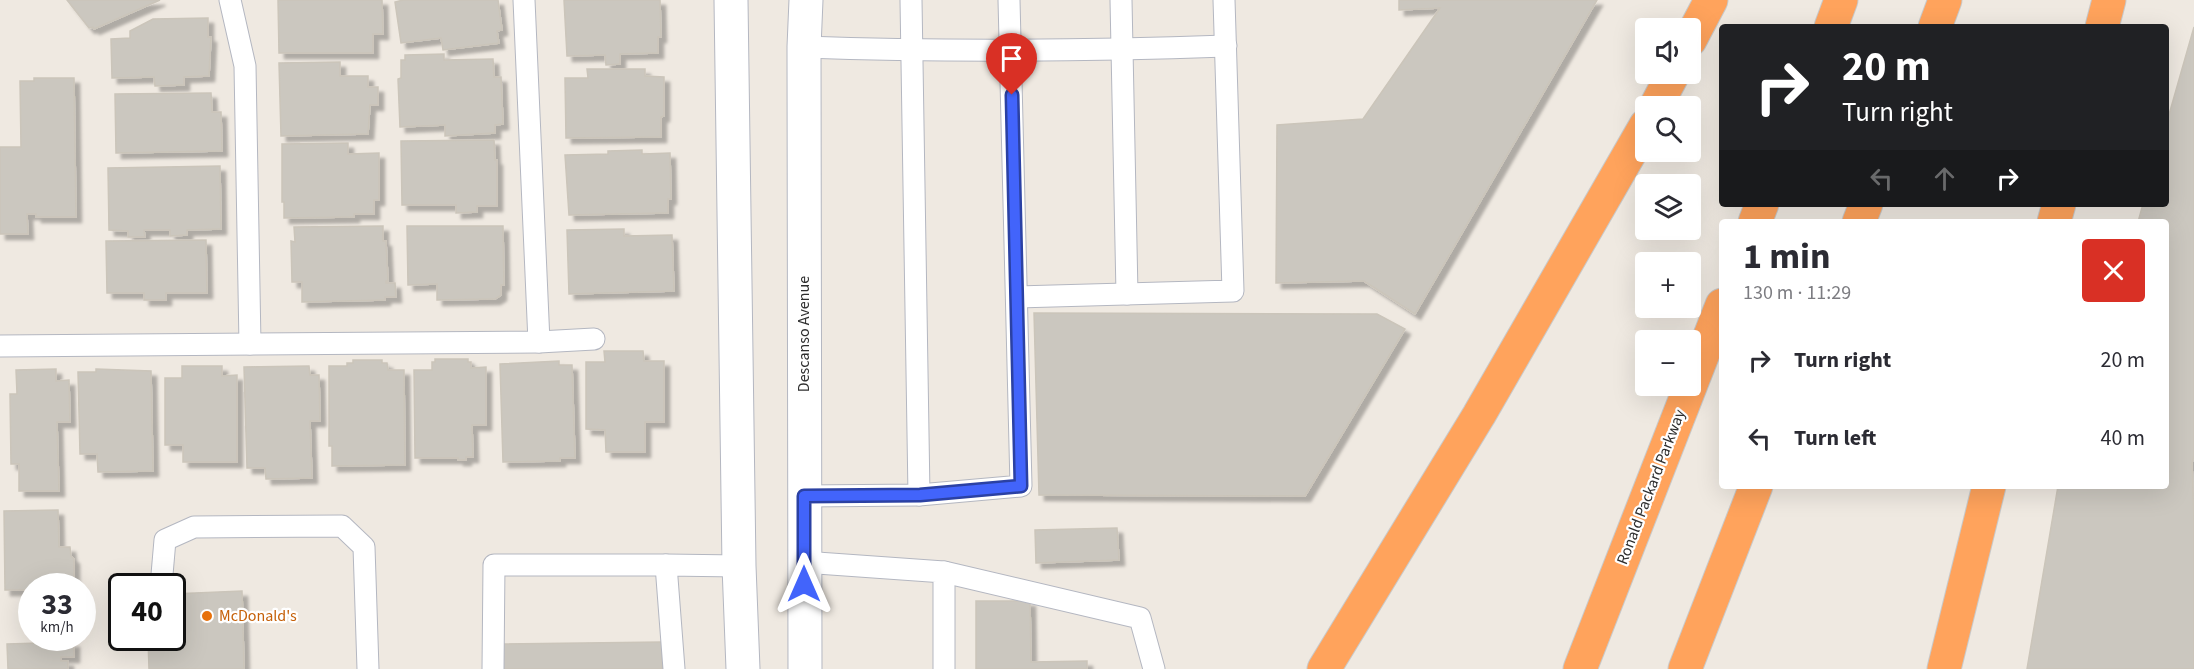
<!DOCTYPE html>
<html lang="en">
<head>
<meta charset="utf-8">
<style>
	body { margin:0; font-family:"Source Sans 3",sans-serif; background:#f7f7f7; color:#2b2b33; height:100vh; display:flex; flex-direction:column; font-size:22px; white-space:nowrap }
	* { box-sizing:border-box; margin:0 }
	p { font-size:20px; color:#7c7c81 }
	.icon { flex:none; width:33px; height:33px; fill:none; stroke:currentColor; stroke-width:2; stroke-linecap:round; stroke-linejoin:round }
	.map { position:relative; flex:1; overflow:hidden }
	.sheet { position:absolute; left:1719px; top:219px; width:450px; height:270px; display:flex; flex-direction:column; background:#fff; border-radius:6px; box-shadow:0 6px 24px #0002 }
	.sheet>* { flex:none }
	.hud { position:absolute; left:1719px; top:24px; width:450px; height:183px; border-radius:6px; box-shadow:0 6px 24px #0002; background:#202124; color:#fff; overflow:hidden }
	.tools { position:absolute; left:1635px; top:18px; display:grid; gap:12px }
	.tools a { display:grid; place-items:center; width:66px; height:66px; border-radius:6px; background:#fff; box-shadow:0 6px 24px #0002; font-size:30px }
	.speed { position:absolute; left:18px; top:573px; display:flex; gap:12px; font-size:30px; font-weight:700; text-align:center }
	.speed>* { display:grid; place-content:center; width:78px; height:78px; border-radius:50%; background:#fff; box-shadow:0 6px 24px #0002; line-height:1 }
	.speed small { font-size:15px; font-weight:400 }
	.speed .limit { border:3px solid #111; border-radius:9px; background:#fff; color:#111 }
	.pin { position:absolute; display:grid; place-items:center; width:51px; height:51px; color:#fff; margin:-62px -26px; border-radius:50% 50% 50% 0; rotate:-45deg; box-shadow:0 0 6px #0007 }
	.pin .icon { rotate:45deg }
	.me { position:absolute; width:66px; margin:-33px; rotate:0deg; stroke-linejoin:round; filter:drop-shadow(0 0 4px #0008) }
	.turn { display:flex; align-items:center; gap:21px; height:126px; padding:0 24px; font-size:27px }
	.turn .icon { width:78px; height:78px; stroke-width:2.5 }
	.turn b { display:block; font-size:42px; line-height:51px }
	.lanes { display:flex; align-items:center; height:57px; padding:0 24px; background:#0003; justify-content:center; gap:30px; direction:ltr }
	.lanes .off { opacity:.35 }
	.round { display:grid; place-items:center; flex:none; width:63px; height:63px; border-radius:6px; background:#f7f7f7 }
	.summary { display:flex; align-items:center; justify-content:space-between; height:102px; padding:0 24px }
	h1 { font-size:36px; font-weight:700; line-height:45px }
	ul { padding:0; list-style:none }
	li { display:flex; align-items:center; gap:18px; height:78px; padding:0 24px }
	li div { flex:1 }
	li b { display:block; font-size:22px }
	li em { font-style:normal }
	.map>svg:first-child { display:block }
	.building { fill:#cbc7bf; stroke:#cbc5ba; stroke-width:1.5; filter:url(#shadow) }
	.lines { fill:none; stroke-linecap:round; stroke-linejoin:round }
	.lane-casing { stroke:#b4b7c1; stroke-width:23 }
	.secondary-casing { stroke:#b4b7c1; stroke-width:35 }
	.highway-casing { stroke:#c9c9c9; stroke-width:35 }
	.lane { stroke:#fff; stroke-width:21 }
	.secondary { stroke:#fff; stroke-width:33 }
	.highway { stroke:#ffa35c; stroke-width:33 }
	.route-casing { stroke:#2b41a3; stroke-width:15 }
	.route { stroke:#4264fb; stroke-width:10 }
	.food-dot { fill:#e8710a; stroke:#fff; stroke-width:2 }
	.labels { text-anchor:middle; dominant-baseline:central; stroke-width:4.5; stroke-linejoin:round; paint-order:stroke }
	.street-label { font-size:16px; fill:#2e2e2e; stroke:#fff }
	.food-label { font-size:16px; fill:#c56008; stroke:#fff; text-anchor:start }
</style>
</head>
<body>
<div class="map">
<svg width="2194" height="669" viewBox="0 0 2194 669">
	<defs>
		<filter id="shadow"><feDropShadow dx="5.5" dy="5.5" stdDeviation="1.5" flood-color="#0004"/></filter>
	</defs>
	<rect width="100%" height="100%" fill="#efe9e1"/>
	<g class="building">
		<path d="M67 0H160L94 29 93 27 89 28Z"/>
		<path d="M278 0H382L383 34H373V53H279Z"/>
		<path d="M403 0H498L502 30 497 31 499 43 443 50 441 38 401 43 395 2Z"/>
		<path d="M564 0H660L661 37H658V53L620 54V64L606 65 605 55 567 56Z"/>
		<path d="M1399 0H1597L1415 314 1364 281 1276 283 1277 125 1363 119 1440 8 1399 10Z"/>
		<path d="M208 18V37H211L209 76 184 77V85L155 86 154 77 112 78 111 39 130 38V31L153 19Z"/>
		<path d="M2194 27V456L2192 463 2194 521V669H2027L2058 486H2166V222H2138L2143 204H2166V125Z"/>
		<path d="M444 54V60L493 59 494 77H501L503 124 495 125V133L445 136V125L400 127 398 79 401 78V60H405V55Z"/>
		<path d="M340 62V76H368V87H378V105H370L368 134 281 136 279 63Z"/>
		<path d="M587 69H645V76L664 77V116L661 117V137L566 138 565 78H588Z"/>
		<path d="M34 78H74L76 217H36V214H27L28 234H0V147H21L20 81H34Z"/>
		<path d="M211 93 212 112H221L222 151 116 153 115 94Z"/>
		<path d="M494 140 495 160H497V206H477V212L456 213V205H402L401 141Z"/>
		<path d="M348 143V154L379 153V200H374V214H354V217L284 218V202H282V144Z"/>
		<path d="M642 150V154L670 153 671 199H668V213L569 215 565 155 608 154V151Z"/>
		<path d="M220 166 221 229 187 230V235L170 236V230H144L145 237H128V231L109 230 108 168Z"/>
		<path d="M383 226V241H386L388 281H386V283H395L396 297H385V300L302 302V282H292L291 241 295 242 294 227Z"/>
		<path d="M407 226H503L504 285H501V295L495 299 437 300V284L408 285Z"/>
		<path d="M624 229V236L672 235 674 291 569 294 567 230Z"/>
		<path d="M206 240 207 293H166V300H144V293H107L106 241Z"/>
		<path d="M1034 313 1377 314 1405 329 1305 496 1039 495Z"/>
		<path d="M604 351H643L644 361H664V422H645V452H606L605 430 586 429V362H605Z"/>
		<path d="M435 359H468V362H471V368L486 367V425H472L473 457H466V460H458V458H415L414 370H432V362H435Z"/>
		<path d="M353 360H382V363H387L388 370H404L405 465 332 466V446H329V366H347V363H353Z"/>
		<path d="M559 361V365H572L575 458H560V461L503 462 500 364Z"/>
		<path d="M182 366H222V376L237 375V462H183V445H165V378H182Z"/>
		<path d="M309 366 310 375H319L320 421H310L312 478 266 479 265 468H247L244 367Z"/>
		<path d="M56 369V381L69 380 70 422H57L59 491H19V464H11L10 394H17L16 370Z"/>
		<path d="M96 369 151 371 153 471 98 472 97 454H80L78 372H96Z"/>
		<path d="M58 510 59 547H70L71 556 74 559V583H70V586H32V590H5L4 511Z"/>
		<path d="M1117 528 1119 560 1036 563 1035 530Z"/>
		<path d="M242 591 244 669H149L148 638H172V594Z"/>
		<path d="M976 601H1030L1031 662 1087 661V669H976Z"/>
		<path d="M74 642V657H61V661H68V669H8L7 644Z"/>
		<path d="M662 642V669H503V644Z"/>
	</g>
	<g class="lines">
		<g class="lane-casing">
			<g id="lane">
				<path d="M230 0 245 66 250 344"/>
				<path d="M524 0 539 342"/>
				<path d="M1121 0 1127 294"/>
				<path d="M804 47C945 52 1085 51 1226 46"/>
				<path d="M1017 297 1233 291 1224 0"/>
				<path d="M0 346 539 342 594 339"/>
				<path d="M919 495 1021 486 1009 0"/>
				<path d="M804 496 919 495 911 0"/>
				<path d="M803 562 944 572V669"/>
				<path d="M944 572 1140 618 1154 669"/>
				<path d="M161 586 165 540 194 527 342 526 364 547 368 669"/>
				<path d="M493 669 494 565H666"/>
				<path d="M674 669 666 565 739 566"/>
			</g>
		</g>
		<g class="secondary-casing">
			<g id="secondary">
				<path d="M731 0 739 566 743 669"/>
				<path d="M805 669 804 47 806 0"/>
			</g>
		</g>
		<g class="highway-casing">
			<g id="highway">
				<path d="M1831 27 1841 0"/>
				<path d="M1935 27 1945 0"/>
				<path d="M2102 27 2109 0"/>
				<path d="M1690 40 1711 0"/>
				<path d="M1656 106 1673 74"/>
				<path d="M1755 222 1762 204"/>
				<path d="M1859 222 1866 204"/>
				<path d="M2054 222 2059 204"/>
				<path d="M1324 669 1479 415 1646 125"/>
				<path d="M1580 669 1722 305"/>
				<path d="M1685 669 1756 486"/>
				<path d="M1944 669 1989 486"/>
			</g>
		</g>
		<use href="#lane" class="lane"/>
		<use href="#secondary" class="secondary"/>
		<use href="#highway" class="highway"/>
	</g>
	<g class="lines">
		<g class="route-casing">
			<path id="route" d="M804 584V496L920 495 1021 486 1012 95"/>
		</g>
		<use href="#route" class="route"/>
	</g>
	<circle class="food-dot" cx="207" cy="616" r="6"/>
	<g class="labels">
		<g class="street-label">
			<text transform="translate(804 334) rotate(-90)">Descanso Avenue</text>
			<text transform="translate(1651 487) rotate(-69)">Ronald Packard Parkway</text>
		</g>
		<g class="food-label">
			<text x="219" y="616">McDonald's</text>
		</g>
	</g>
</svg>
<div class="tools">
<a><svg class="icon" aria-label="sound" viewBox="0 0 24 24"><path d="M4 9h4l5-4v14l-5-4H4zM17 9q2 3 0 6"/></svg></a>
<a><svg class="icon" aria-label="search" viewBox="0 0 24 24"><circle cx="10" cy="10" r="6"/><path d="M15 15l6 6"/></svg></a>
<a><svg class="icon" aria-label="layers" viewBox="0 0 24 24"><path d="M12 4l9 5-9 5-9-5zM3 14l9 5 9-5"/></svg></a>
<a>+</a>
<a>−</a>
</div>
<div class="speed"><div>33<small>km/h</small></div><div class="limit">40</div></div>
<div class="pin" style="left:1012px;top:95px;background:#d93025"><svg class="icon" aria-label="arrive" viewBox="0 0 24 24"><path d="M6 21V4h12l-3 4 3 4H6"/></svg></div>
<svg class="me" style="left:804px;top:584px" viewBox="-20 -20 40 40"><path d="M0-17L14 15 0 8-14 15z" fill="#4264fb" stroke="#fff" stroke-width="4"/></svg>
<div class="hud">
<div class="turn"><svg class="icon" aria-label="right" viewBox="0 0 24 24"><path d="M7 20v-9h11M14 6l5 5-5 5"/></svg><div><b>20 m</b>Turn right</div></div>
<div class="lanes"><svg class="icon off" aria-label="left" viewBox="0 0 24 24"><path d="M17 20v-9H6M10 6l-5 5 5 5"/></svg><svg class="icon off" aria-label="ahead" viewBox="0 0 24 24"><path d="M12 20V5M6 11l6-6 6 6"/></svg><svg class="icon" aria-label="right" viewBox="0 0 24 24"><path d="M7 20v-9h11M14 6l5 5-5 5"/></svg></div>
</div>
<section class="sheet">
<div class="summary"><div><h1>1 min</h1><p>130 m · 11:29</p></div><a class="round" style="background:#d93025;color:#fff"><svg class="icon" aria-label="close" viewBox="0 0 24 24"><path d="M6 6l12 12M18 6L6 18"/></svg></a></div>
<ul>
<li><svg class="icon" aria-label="right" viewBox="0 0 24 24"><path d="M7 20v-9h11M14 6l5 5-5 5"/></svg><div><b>Turn right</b></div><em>20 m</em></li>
<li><svg class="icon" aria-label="left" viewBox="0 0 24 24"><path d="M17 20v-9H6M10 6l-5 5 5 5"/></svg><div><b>Turn left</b></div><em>40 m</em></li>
</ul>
</section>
</div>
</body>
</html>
